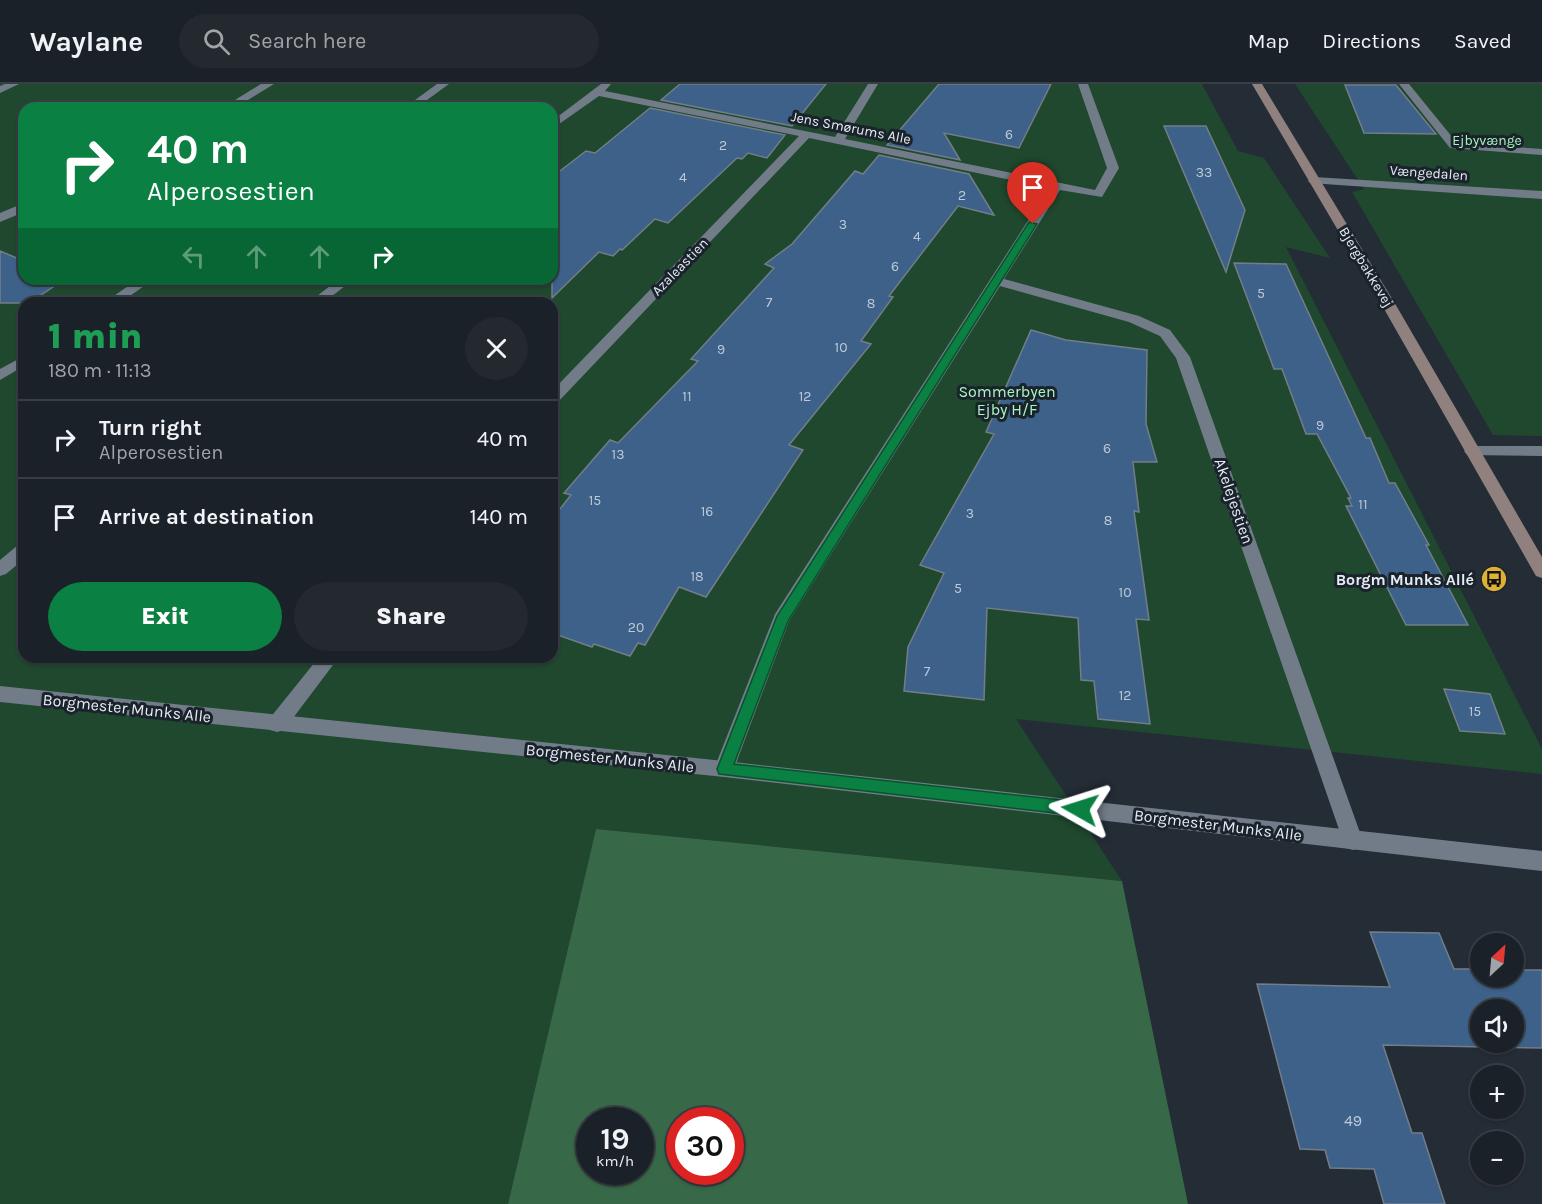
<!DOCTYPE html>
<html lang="en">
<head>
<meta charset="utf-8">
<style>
	body { margin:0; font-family:Karla,sans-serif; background:#242930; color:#f1f3f6; height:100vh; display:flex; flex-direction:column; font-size:22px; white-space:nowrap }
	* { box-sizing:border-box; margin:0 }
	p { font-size:20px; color:#a0a3a8 }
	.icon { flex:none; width:33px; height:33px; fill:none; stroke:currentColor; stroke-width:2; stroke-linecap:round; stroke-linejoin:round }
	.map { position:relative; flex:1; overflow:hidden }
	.drawer { position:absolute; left:18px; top:213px; width:540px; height:366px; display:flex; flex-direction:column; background:#1b2128; border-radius:18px; box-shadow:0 2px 4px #0004,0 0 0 2px #393e45 }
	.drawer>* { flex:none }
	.banner { position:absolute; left:18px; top:18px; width:540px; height:183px; border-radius:18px; box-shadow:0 2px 4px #0004,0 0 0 2px #393e45; background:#0b8043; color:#fff; overflow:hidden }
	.needle { width:39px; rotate:26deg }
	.fabs { position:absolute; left:1470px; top:849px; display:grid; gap:12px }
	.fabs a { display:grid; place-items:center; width:54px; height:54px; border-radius:50%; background:#1b2128; box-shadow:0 2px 4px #0004,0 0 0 2px #393e45; font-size:30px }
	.speed { position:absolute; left:576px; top:1023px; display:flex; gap:12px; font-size:30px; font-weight:700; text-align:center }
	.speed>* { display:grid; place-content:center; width:78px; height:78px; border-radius:50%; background:#1b2128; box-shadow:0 2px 4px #0004,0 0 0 2px #393e45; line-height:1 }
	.speed small { font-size:15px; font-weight:400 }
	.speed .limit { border:9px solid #d22; background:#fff; color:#111 }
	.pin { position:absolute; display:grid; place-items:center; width:51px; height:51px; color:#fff; margin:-62px -26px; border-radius:50% 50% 50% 0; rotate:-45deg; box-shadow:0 0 6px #0007 }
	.pin .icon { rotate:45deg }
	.me { position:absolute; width:66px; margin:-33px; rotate:276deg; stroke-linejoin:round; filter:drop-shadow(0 0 4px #0008) }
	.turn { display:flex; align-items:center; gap:21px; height:126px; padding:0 30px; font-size:27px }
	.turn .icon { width:78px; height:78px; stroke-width:2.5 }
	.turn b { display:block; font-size:42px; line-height:51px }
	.lanes { display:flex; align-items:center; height:57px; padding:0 30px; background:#0003; justify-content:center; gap:30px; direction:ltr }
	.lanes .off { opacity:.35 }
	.round { display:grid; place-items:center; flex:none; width:63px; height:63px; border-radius:32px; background:#242930 }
	.summary { display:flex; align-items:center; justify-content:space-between; height:102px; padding:0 30px }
	h1 { font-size:36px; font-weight:800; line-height:45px; color:#1e9e55 }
	.button { display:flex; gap:12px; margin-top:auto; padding:12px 30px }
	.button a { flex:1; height:69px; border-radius:36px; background:#0b8043; color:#fff; font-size:24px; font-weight:800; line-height:69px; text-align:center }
	.button a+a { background:#242930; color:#f1f3f6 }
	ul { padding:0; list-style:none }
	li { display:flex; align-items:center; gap:18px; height:78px; padding:0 30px; border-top:2px solid #393e45 }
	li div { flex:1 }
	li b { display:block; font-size:22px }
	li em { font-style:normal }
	header { display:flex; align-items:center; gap:36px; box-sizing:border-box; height:84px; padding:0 30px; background:#1b2128; border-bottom:2px solid #393e45 }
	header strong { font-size:28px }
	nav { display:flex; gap:33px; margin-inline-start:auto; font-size:21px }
	.search { width:420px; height:54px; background:#242930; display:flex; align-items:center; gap:15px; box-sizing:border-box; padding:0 21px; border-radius:33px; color:#a0a3a8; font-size:22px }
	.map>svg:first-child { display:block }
	.green { fill:#1f482e; fill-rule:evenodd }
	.forest { fill:#376948; fill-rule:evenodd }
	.building { fill:#3d6189; stroke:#737d88; stroke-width:1.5; fill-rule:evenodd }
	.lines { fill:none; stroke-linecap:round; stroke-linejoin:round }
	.lane { fill:#727c88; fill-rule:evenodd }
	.street { fill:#727c88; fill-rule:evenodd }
	.secondary { fill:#90817e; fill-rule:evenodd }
	.route { fill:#0b8043; stroke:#07532c; stroke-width:1.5 }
	.labels { text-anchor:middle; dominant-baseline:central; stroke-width:6; stroke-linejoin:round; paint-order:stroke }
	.far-street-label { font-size:14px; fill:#e7ecf3; stroke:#1a232c }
	.number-label { font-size:14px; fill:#bcc9d8 }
	.far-park-label { font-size:14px; fill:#a9f6c0; stroke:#1a232c }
	.park-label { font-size:16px; fill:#a9f6c0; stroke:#1a232c }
	.street-label { font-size:16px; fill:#e7ecf3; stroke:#1a232c }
	.poi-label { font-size:16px; font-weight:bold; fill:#e7ecf3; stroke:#1a232c; text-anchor:end }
	.near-number-label { font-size:16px; fill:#bcc9d8 }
</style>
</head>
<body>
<header>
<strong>Waylane</strong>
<div class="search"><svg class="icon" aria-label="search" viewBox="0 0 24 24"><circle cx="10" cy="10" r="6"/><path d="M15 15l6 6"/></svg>Search here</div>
<nav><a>Map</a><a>Directions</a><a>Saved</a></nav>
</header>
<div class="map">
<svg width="1542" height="1120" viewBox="0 0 1542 1120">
	<rect width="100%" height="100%" fill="#242c36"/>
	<g class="green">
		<path d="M0 0H1202L1238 67 1264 74 1330 174 1286 163 1542 665V690L1016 635 1122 797 596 745 508 1120H0ZM24 24H552V195H24ZM24 219H552V573H24Z"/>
		<path d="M1295 0H1542V352L1493 351 1352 108 1364 105Z"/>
	</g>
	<path class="forest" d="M596 745 1122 797 1188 1120H508ZM590 1036H640V1088H590ZM730 1036V1088H680V1036Z"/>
	<g class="building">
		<path d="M680 0H826L792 42 661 16Z"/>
		<path d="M939 0H1051L1019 64 944 49 960 76 887 61Z"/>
		<path d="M1345 1H1396L1436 50 1364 49Z"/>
		<path d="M650 24 785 51 767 74 748 69 742 75 737 74 668 139 655 135 622 166 620 165 613 172 599 168 552 214V93L586 67 595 69Z"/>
		<path d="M1164 42H1206L1245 126 1226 188Z"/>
		<path d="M879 71 969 90 994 131 958 122 889 212 893 213 861 257 871 260 789 361 803 366 706 513 679 503 645 561 638 559 630 572 594 560 592 563 552 549V435L571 411 564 409 610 356 618 359 698 277 691 275 774 184 765 180 792 160 855 87 863 90Z"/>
		<path d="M0 167 24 177V195H65L29 219H0Z"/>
		<path d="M1234 179 1286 180 1366 354H1370L1389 399H1395L1429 461H1426L1468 541H1406L1346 422H1352L1348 414H1351L1317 350H1306L1282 285H1274Z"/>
		<path d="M1031 246 1066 256 1147 266 1146 340 1157 378H1133L1139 428 1134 427 1149 536 1136 535 1150 640 1098 635 1094 597 1081 596 1078 534 987 524 984 616 904 607 908 563 944 489 920 481 994 350 986 348Z"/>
		<path d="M1444 605 1490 610 1505 650 1460 647Z"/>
		<path d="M1370 848 1439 849 1454 885H1480V892H1514V886H1542V964L1383 961 1412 1049H1422L1445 1120H1384L1374 1085 1330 1084 1325 1066 1300 1065 1257 900 1390 903ZM1480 926H1514V958H1480Z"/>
	</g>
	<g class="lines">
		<g class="lane">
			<path d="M5 0H19L0 9V2Z"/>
			<path d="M261 0H274L235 24H222Z"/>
			<path d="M437 0H449L416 24H404Z"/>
			<path d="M601 0H611L605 7 835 53 868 0H878L845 55 1095 106 1107 84 1078 0H1088L1119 84 1102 113 1060 106 1004 195 1139 232 1170 246 1190 273 1363 757 1360 764 1353 766 1346 764 1343 757 1176 274 1160 252 1129 238 1000 202 789 537 734 685 731 691 724 693 717 691 714 685 775 530 1049 104 809 54 557 319 552 321V307L799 52 599 12 552 45V37Z"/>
			<path d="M1399 0H1409L1457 59 1542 65V71L1450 64Z"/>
			<path d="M24 119V128L0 138V129Z"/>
			<path d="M138 195H154L120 219H104Z"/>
			<path d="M339 195H354L323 219H308Z"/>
			<path d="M24 272V282L0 296V285Z"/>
			<path d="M24 459V475L6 490 0 492V476L18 461Z"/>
			<path d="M319 573H339L284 646 277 648 270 646 267 640 270 634Z"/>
		</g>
		<g class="street">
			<path d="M1314 93 1542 107V115L1310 99 1308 97Z"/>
			<path d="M1472 362H1542V372L1467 371 1464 367Z"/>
			<path d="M0 602 724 677 1542 767V787L724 693 0 618Z"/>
		</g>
		<path class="secondary" d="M1252 0H1262L1397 223 1542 473V494L1536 492 1383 223Z"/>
	</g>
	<path class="route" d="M1029 138 1037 140 788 537 734 680 1080 718 1085 720 1087 725 1085 730 1080 732 719 690 717 685 777 532Z"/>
	<defs>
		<g id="bus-disc" transform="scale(1.35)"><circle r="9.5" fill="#ddb233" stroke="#1a232c"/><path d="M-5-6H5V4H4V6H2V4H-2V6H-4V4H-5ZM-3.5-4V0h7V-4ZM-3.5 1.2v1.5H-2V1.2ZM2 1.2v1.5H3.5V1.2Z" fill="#111"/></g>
	</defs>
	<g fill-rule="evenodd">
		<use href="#bus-disc" x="1494" y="495"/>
	</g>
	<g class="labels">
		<g class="far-street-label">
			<text transform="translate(851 44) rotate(11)">Jens Smørums Alle</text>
			<text transform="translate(1429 89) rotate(4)">Vængedalen</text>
			<text transform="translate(680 183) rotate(-46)">Azaleastien</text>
			<text transform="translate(1366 183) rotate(59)">Bjergbakkevej</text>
		</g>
		<g class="number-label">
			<text x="1009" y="50">6</text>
			<text x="723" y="61">2</text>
			<text x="1204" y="88">33</text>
			<text x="683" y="93">4</text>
			<text x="962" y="111">2</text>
			<text x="843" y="140">3</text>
			<text x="917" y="152">4</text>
			<text x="895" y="182">6</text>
			<text x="1261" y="209">5</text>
			<text x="769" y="218">7</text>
			<text x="871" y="219">8</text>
			<text x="841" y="263">10</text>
			<text x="721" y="265">9</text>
			<text x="687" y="312">11</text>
			<text x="805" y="312">12</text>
			<text x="1320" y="341">9</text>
			<text x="1107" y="364">6</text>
			<text x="618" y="370">13</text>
			<text x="595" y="416">15</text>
			<text x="1363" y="420">11</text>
			<text x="707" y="427">16</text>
			<text x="970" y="429">3</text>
			<text x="1108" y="436">8</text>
			<text x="697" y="492">18</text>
			<text x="958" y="504">5</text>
			<text x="1125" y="508">10</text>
			<text x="636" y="543">20</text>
			<text x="927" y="587">7</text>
			<text x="1125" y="611">12</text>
			<text x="1475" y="627">15</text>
		</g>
		<g class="far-park-label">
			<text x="1487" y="56">Ejbyvænge</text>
		</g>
		<g class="park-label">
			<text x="1007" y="307">Sommerbyen<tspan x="1007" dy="18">Ejby H/F</tspan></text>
		</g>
		<g class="street-label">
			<text transform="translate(1234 417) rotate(71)">Akelejestien</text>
			<text transform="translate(127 624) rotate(6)">Borgmester Munks Alle</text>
			<text transform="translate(610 674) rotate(6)">Borgmester Munks Alle</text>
			<text transform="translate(1218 741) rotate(7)">Borgmester Munks Alle</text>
		</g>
		<g class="poi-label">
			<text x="1474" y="495">Borgm Munks Allé</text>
		</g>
		<g class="near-number-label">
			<text x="1353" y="1036">49</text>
		</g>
	</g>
</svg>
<div class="fabs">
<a><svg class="needle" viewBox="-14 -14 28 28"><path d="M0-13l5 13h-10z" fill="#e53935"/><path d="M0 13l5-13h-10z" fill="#a0a3a8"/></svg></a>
<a><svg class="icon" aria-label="sound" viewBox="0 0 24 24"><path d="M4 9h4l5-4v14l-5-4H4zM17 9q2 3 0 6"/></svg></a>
<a>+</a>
<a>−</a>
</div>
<div class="speed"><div>19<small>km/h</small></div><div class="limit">30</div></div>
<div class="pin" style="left:1033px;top:140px;background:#d93025"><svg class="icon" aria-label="arrive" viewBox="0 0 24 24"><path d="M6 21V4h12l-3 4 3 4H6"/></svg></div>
<svg class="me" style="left:1080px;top:725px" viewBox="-20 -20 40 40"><path d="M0-17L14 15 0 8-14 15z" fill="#0b8043" stroke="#fff" stroke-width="4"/></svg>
<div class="banner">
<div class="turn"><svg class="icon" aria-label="right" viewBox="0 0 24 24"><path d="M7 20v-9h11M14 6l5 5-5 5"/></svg><div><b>40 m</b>Alperosestien</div></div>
<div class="lanes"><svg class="icon off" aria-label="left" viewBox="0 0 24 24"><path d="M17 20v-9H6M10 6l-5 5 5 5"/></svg><svg class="icon off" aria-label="ahead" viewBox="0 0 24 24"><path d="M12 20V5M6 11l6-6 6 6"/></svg><svg class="icon off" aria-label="ahead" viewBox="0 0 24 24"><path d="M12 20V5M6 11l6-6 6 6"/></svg><svg class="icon" aria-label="right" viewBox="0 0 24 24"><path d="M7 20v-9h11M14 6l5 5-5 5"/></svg></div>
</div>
<section class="drawer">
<div class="summary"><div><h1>1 min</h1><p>180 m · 11:13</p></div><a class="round"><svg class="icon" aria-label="close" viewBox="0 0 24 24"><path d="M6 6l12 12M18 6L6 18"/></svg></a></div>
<ul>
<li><svg class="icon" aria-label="right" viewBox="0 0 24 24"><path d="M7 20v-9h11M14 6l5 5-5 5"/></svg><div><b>Turn right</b><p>Alperosestien</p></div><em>40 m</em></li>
<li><svg class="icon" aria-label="arrive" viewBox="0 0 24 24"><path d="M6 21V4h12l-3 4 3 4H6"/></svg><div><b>Arrive at destination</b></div><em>140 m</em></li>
</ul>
<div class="button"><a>Exit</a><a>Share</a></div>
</section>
</div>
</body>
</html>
